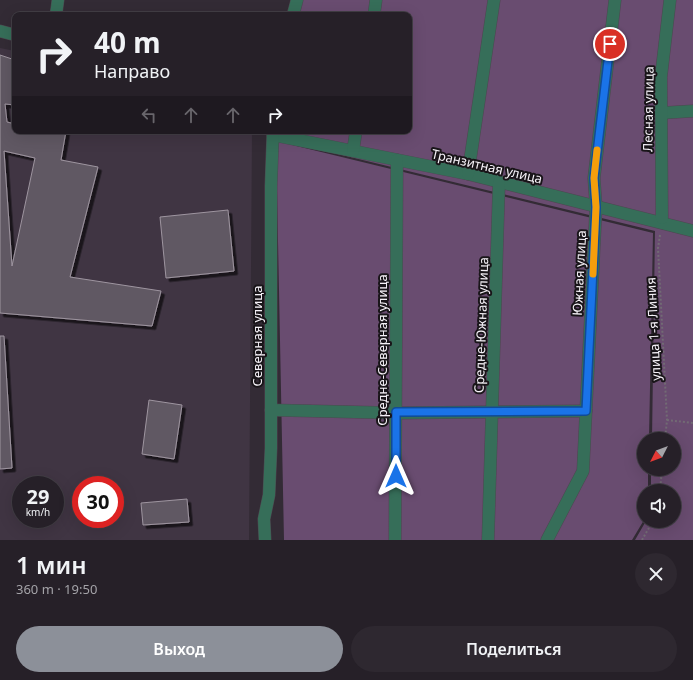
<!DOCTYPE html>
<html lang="ru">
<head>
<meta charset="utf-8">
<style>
	body { margin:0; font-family:"Noto Sans",sans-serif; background:#2e2830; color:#f1f3f6; height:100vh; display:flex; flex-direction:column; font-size:15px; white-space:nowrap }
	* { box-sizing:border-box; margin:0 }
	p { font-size:13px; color:#a4a3a8 }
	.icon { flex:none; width:22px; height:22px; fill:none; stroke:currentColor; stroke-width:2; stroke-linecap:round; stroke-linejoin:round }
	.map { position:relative; height:540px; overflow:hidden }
	.drawer { display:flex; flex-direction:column; background:#262028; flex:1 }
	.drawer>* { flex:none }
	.hud { position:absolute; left:12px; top:12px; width:400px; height:122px; border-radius:8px; box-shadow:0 4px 16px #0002,0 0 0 1px #423e45; background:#262028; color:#f1f3f6; overflow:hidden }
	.needle { width:26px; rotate:228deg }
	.buttons { position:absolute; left:637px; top:432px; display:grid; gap:8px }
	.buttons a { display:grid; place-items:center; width:44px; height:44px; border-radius:50%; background:#262028; box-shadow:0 4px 16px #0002,0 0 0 1px #423e45; font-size:20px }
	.speed { position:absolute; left:12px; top:476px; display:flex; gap:8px; font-size:20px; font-weight:700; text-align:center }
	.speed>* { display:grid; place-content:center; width:52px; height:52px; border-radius:50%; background:#262028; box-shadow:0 4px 16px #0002,0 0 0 1px #423e45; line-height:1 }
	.speed small { font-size:10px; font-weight:400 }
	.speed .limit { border:6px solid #d22; background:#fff; color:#111 }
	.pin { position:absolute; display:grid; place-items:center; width:34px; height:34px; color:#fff; margin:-17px; border:2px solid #fff; border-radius:50%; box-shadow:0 1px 4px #0007 }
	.me { position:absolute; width:44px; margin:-22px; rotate:0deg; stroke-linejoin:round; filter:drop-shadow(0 0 3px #0008) }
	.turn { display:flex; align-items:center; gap:14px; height:84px; padding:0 16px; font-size:18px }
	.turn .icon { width:52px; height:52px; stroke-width:2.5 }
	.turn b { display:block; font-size:28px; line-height:34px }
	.lanes { display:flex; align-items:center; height:38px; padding:0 16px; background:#0003; justify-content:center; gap:20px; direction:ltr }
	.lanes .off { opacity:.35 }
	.round { display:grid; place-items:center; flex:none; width:42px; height:42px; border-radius:21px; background:#2e2830 }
	.headline { display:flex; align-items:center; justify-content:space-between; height:68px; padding:0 16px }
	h1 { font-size:24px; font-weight:600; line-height:30px }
	.button { display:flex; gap:8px; margin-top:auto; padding:8px 16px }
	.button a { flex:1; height:46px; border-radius:24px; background:#8c9099; color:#fff; font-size:16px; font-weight:600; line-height:46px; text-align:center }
	.button a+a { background:#2e2830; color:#f1f3f6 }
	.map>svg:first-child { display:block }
	.built { fill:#403543; fill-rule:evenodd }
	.green { fill:#694c70 }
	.building { fill:#615963; stroke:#9e95a0; fill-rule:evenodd; filter:url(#shadow) }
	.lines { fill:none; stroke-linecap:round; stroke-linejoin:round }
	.minor-casing { stroke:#4e4750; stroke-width:13 }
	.path { stroke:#726b74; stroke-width:2; stroke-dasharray:2 2; stroke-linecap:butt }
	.minor { stroke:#366e59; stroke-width:12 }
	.route-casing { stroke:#114b97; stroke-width:10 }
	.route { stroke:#1a73e8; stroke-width:7 }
	.slow { stroke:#f59e0b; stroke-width:7 }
	.labels { text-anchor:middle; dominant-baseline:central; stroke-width:4; stroke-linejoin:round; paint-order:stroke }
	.street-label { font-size:13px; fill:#f6f2f8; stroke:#191519 }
</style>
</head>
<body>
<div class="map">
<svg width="693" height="540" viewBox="0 0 693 540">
	<defs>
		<filter id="shadow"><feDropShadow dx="3.5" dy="3.5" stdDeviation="0" flood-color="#0009"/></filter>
	</defs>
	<rect width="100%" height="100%" fill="#332b35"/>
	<path class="built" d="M0 48 15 51V131H252L249 540H0ZM21 485H55V519H21ZM81 485H115V519H81Z"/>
	<g class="green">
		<path d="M292 0H693V540H635L646 521H674V491H651V469H674V439H652L655 231 272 138 269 131H409V15H288Z"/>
		<path d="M276 141 653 233 649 439H644V469H648V491H644V520L632 540H284Z"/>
	</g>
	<g class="building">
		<path d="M0 55 15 60V105L5 104 7 122 15 124V131H66L61 160 98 167 70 277 161 291 152 326 0 313ZM4 151 35 158 12 266Z"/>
		<path d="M228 210 234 271 166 278 160 217Z"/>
		<path d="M0 336H4L12 468 0 469Z"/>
		<path d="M149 400 182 405 174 459 142 454Z"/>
		<path d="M187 499 189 522 143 525 141 503Z"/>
	</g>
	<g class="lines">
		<g class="minor-casing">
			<g id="minor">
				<path d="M56 15 58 0"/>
				<path d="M293 15 297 0"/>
				<path d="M374 15 376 0"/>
				<path d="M0 31 15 35"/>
				<path d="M661 113 693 111"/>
				<path d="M273 135 468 174 693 231"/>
				<path d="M353 151 356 131"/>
				<path d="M468 174 494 0"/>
				<path d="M662 218 661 77 670 0"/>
				<path d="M271 410 396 413 586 411"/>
				<path d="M265 540 264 519 269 495 271 448V186L273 131"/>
				<path d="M395 540 397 160"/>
				<path d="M488 540 499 183"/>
				<path d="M547 540 583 471 596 207 594 178 615 0"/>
			</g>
		</g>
		<g class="path">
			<path d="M660 235 658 248 667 420 665 439"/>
			<path d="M667 420 693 423"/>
			<path d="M660 491 662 469"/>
			<path d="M642 540 653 521"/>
		</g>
		<use href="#minor" class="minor"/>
	</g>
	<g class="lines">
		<g class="route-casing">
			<path id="route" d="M396 476V412L586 411 596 207 594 178 610 44"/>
		</g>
		<use href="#route" class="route"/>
		<path class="slow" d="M593 274 596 207 594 178 597 150"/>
	</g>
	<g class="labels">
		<g class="street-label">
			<text transform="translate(648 109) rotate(-89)">Лесная улица</text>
			<text transform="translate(487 166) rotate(13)">Транзитная улица</text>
			<text transform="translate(579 273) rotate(-87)">Южная улица</text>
			<text transform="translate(481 325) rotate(-88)">Средне-Южная улица</text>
			<text transform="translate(653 329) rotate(-93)">улица 1-я Линия</text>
			<text transform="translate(257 336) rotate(-90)">Северная улица</text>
			<text transform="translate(382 350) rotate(-90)">Средне-Северная улица</text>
		</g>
	</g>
</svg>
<div class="buttons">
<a><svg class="needle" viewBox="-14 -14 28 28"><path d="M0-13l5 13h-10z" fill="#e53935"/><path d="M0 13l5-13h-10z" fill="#a4a3a8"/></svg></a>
<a><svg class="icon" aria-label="sound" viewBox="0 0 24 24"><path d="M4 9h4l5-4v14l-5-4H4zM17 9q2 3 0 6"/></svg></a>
</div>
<div class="speed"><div>29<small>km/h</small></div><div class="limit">30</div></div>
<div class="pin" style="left:610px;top:44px;background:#d93025"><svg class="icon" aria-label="arrive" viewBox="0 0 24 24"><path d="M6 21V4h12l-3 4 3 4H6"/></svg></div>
<svg class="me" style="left:396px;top:476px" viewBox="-20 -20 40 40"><path d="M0-17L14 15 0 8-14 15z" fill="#1a73e8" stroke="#fff" stroke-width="4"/></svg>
<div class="hud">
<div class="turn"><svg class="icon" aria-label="right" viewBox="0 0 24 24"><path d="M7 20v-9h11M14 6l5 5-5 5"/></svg><div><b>40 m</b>Направо</div></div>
<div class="lanes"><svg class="icon off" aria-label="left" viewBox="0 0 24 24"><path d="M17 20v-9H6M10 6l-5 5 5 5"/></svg><svg class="icon off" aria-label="ahead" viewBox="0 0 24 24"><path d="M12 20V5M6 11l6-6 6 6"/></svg><svg class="icon off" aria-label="ahead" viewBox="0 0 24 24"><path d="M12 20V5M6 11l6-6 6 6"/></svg><svg class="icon" aria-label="right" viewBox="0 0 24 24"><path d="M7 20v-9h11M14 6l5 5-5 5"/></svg></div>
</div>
</div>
<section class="drawer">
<div class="headline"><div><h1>1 мин</h1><p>360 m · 19:50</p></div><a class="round"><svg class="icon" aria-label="close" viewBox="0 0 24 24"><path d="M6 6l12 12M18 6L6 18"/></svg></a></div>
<div class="button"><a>Выход</a><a>Поделиться</a></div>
</section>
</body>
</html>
